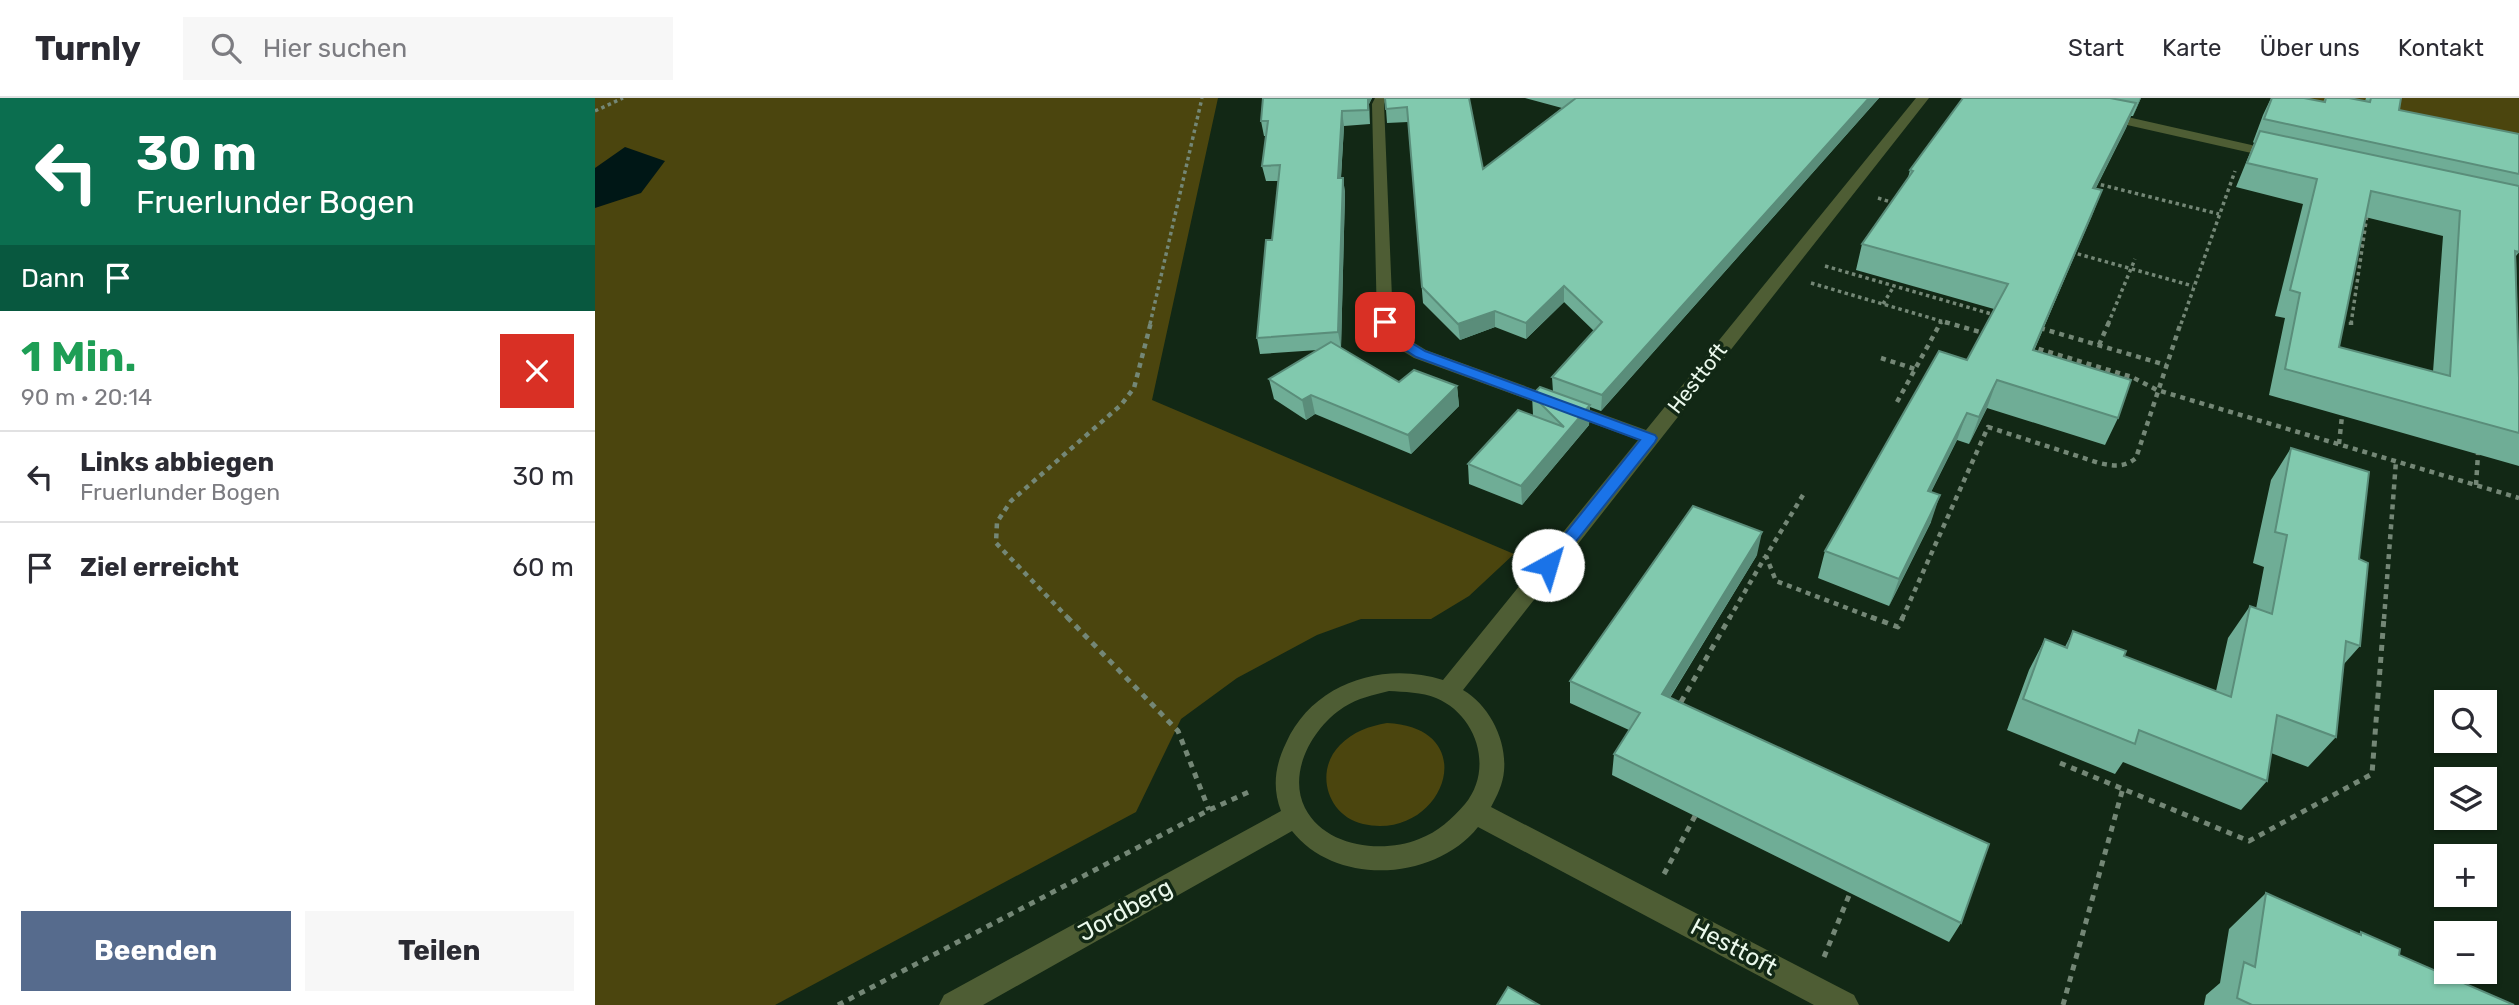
<!DOCTYPE html>
<html lang="de">
<head>
<meta charset="utf-8">
<style>
	body { margin:0; font-family:Rubik,sans-serif; background:#f7f7f7; color:#2b2b33; height:100vh; display:flex; flex-direction:column; font-size:26px; white-space:nowrap }
	* { box-sizing:border-box; margin:0 }
	p { font-size:23px; color:#7c7c81 }
	.icon { flex:none; width:38px; height:38px; fill:none; stroke:currentColor; stroke-width:2; stroke-linecap:round; stroke-linejoin:round }
	.map { position:relative; flex:1; overflow:hidden }
	.side { display:flex; flex-direction:column; background:#fff; width:595px }
	.side>* { flex:none }
	.hud { background:#0b6e4f; color:#fff; overflow:hidden }
	.controls { position:absolute; left:1839px; top:592px; display:grid; gap:14px }
	.controls a { display:grid; place-items:center; width:63px; height:63px; border-radius:0px; background:#fff; box-shadow:0 2px 5px #0004; font-size:35px }
	.pin { position:absolute; display:grid; place-items:center; width:60px; height:60px; color:#fff; margin:-30px; border-radius:14px; box-shadow:0 4px 10px #0006 }
	.me { position:absolute; width:77px; margin:-38px; rotate:39deg; stroke-linejoin:round; filter:drop-shadow(0 0 5px #0008) }
	.turn { display:flex; align-items:center; gap:24px; height:147px; padding:0 21px; font-size:32px }
	.turn .icon { width:91px; height:91px; stroke-width:2.5 }
	.turn b { display:block; font-size:49px; line-height:60px }
	.then { display:flex; align-items:center; height:66px; padding:0 21px; background:#0003; gap:14px; font-size:26px }
	.round { display:grid; place-items:center; flex:none; width:74px; height:74px; border-radius:0px; background:#f7f7f7 }
	.overview { display:flex; align-items:center; justify-content:space-between; height:119px; padding:0 21px }
	h1 { font-size:42px; font-weight:700; line-height:52px; color:#1e9e55 }
	.cta { display:flex; gap:14px; margin-top:auto; padding:14px 21px }
	.cta a { flex:1; height:80px; border-radius:0px; background:#566b8d; color:#fff; font-size:28px; font-weight:700; line-height:80px; text-align:center }
	.cta a+a { background:#f7f7f7; color:#2b2b33 }
	ul { padding:0; list-style:none }
	li { display:flex; align-items:center; gap:21px; height:91px; padding:0 21px; border-top:2px solid #e1e1e2 }
	li div { flex:1 }
	li b { display:block; font-size:26px }
	li em { font-style:normal }
	header { display:flex; align-items:center; gap:42px; box-sizing:border-box; height:98px; padding:0 35px; background:#fff; border-bottom:2px solid #e1e1e2 }
	header strong { font-size:33px }
	nav { display:flex; gap:38px; margin-inline-start:auto; font-size:24px }
	.search { width:490px; height:63px; background:#f7f7f7; display:flex; align-items:center; gap:18px; box-sizing:border-box; padding:0 24px; border-radius:0px; color:#7c7c81; font-size:26px }
	main { display:flex; flex:1; min-height:0 }
	.map>svg:first-child { display:block }
	.green { fill:#4b450e }
	.water { fill:#001716 }
	.lines { fill:none; stroke-linecap:round; stroke-linejoin:round }
	.path-far2 { stroke:#748776; stroke-width:3.5; stroke-dasharray:3.5 3.5; stroke-linecap:butt }
	.path-far1 { stroke:#748776; stroke-width:4.5; stroke-dasharray:5 5; stroke-linecap:butt }
	.path { stroke:#748776; stroke-width:5; stroke-dasharray:6 6; stroke-linecap:butt }
	.minor { fill:#4e5d34; fill-rule:evenodd }
	.wall { fill:#6fad96; fill-rule:evenodd }
	.shaded-wall { fill:#5a8d7a }
	.building { fill:#81c9ae; stroke:#5a8d7a; stroke-width:2; fill-rule:evenodd }
	.route { fill:#1a73e8; stroke:#114b97; stroke-width:2 }
	.labels { text-anchor:middle; dominant-baseline:central; stroke-width:7; stroke-linejoin:round; paint-order:stroke }
	.street-label { font-size:21px; fill:#eaf8eb; stroke:#122815 }
	.near-street-label { font-size:24px; fill:#eaf8eb; stroke:#122815 }
</style>
</head>
<body>
<header>
<strong>Turnly</strong>
<div class="search"><svg class="icon" aria-label="search" viewBox="0 0 24 24"><circle cx="10" cy="10" r="6"/><path d="M15 15l6 6"/></svg>Hier suchen</div>
<nav><a>Start</a><a>Karte</a><a>Über uns</a><a>Kontakt</a></nav>
</header>
<main>
<section class="side">
<div class="hud">
<div class="turn"><svg class="icon" aria-label="left" viewBox="0 0 24 24"><path d="M17 20v-9H6M10 6l-5 5 5 5"/></svg><div><b>30 m</b>Fruerlunder Bogen</div></div>
<div class="then">Dann<svg class="icon" aria-label="arrive" viewBox="0 0 24 24"><path d="M6 21V4h12l-3 4 3 4H6"/></svg></div>
</div>
<div class="overview"><div><h1>1 Min.</h1><p>90 m · 20:14</p></div><a class="round" style="background:#d93025;color:#fff"><svg class="icon" aria-label="close" viewBox="0 0 24 24"><path d="M6 6l12 12M18 6L6 18"/></svg></a></div>
<ul>
<li><svg class="icon" aria-label="left" viewBox="0 0 24 24"><path d="M17 20v-9H6M10 6l-5 5 5 5"/></svg><div><b>Links abbiegen</b><p>Fruerlunder Bogen</p></div><em>30 m</em></li>
<li><svg class="icon" aria-label="arrive" viewBox="0 0 24 24"><path d="M6 21V4h12l-3 4 3 4H6"/></svg><div><b>Ziel erreicht</b></div><em>60 m</em></li>
</ul>
<div class="cta"><a>Beenden</a><a>Teilen</a></div>
</section>
<div class="map">
<svg width="1924" height="907" viewBox="0 0 1924 907">
	<rect width="100%" height="100%" fill="#122815"/>
	<g class="green">
		<path d="M0 0H623L557 302 919 456 874 498 836 521H766L722 537 642 580 586 621 541 714 180 907H0Z"/>
		<path d="M1702 0H1924V43Z"/>
		<path d="M792 625C891 630 848 744 768 726 732 718 719 673 745 647 758 634 774 628 792 625Z"/>
	</g>
	<path class="water" d="M30 49 70 63 46 95 0 110V70Z"/>
	<g class="lines">
		<g class="path-far2">
			<path d="M0 13 28 0"/>
			<path d="M1499 85 1624 116"/>
			<path d="M1283 100 1302 106"/>
			<path d="M1476 154 1598 188"/>
			<path d="M1230 168 1400 217"/>
			<path d="M1216 185 1356 226"/>
			<path d="M1288 206 1299 188"/>
			<path d="M555 226 607 0"/>
			<path d="M1345 226 1346 223"/>
			<path d="M1513 226 1540 161"/>
			<path d="M1586 226 1640 73"/>
			<path d="M1756 226 1772 117"/>
		</g>
		<g class="path-far1">
			<path d="M1350 224 1392 236"/>
			<path d="M1756 227V224"/>
			<path d="M1445 230 1571 267"/>
			<path d="M1504 247 1514 224"/>
			<path d="M1434 248 1537 279 1562 292 1924 400"/>
			<path d="M1286 260 1320 271"/>
			<path d="M1302 304 1346 224"/>
			<path d="M1744 346 1747 318"/>
			<path d="M1881 387 1883 356"/>
			<path d="M1208 397 1171 458 1181 483 1281 521"/>
			<path d="M474 521 401 445 402 424 416 403 526 307 539 290 556 224"/>
			<path d="M1134 521 1170 459"/>
			<path d="M1307 521 1393 329 1504 365C1518 368 1529 370 1541 360L1586 224"/>
			<path d="M1789 521 1801 363"/>
		</g>
		<g class="path">
			<path d="M472 519 583 633 614 712"/>
			<path d="M1276 519 1303 529 1308 519"/>
			<path d="M1086 604 1135 519"/>
			<path d="M1465 665 1654 743 1777 676 1789 519"/>
			<path d="M1069 776 1100 718"/>
			<path d="M1229 859 1255 795"/>
			<path d="M243 907 614 712 658 692"/>
			<path d="M1468 907 1528 690"/>
		</g>
		<g class="minor">
			<path d="M780 0H792L789 6 798 224 808 238 831 252 1051 332 1321 0H1334L868 592C894 607 912 642 909 673 908 686 902 698 896 709L1259 897 1264 907H1219L883 729C840 783 741 789 697 733L388 907H344L349 897 686 713C677 689 680 668 691 645 718 585 788 563 848 582L1043 342 819 260 796 246 782 224 777 6ZM794 593C809 594 827 594 841 600 882 617 899 671 870 706 857 721 843 734 824 741 787 756 730 749 710 710 692 674 718 629 749 609 763 600 778 597 794 593Z"/>
			<path d="M1506 13 1683 53 1690 57 1683 61 1501 20V14Z"/>
		</g>
	</g>
	<g class="wall">
		<path d="M668 0H777L774 6 775 26 749 28 746 80H748L750 95 746 250 804 284 862 288 864 308 816 356 720 316 711 322 679 301 674 281 723 252 665 256 662 240 677 142 683 83H671L667 68 671 38H669L666 23Z"/>
		<path d="M874 0 888 71 967 10 930 0H1284L1006 313 995 309 994 327 927 407 874 386 873 366 938 317 937 297 958 294 957 279 999 233 969 204 931 241 900 229 865 242 828 205 813 24 792 25 791 11Z"/>
		<path d="M1368 0H1546L1538 18H1536L1531 30 1501 90 1507 92 1439 253 1523 320 1510 347 1392 310 1374 346 1362 342 1336 394V424L1294 508 1223 480 1230 453 1372 262 1399 211 1261 172 1267 146 1313 80 1315 72Z"/>
		<path d="M1676 0H1709L1728 4 1730 0H1754L1770 3 1771 0H1806L1804 12 1924 36V154L1921 158 1924 280V368L1674 297 1690 220 1680 218 1708 106 1641 89 1659 45 1658 44 1668 17ZM1770 119 1848 138 1838 274 1744 249Z"/>
		<path d="M1696 350 1764 461 1765 548 1749 566 1741 639 1713 669 1676 655 1672 683 1646 712 1528 664 1520 676 1412 632 1434 572 1450 541 1470 549 1478 533 1529 558 1621 593 1633 540 1655 508 1661 511 1669 469 1658 465 1676 382Z"/>
		<path d="M1162 457 1075 600 1366 825 1354 844 1017 677 1019 656 1034 632 975 605V583Z"/>
		<path d="M1671 795 1763 836 1766 834 1804 857 1919 907H1609L1611 897 1625 885 1634 831Z"/>
	</g>
	<g class="shaded-wall">
		<path d="M773 0H777L774 6 775 26Z"/>
		<path d="M1274 0H1284L1006 313 1007 297Z"/>
		<path d="M1545 0H1546L1538 18Z"/>
		<path d="M1541 5 1531 30 1488 115 1498 90Z"/>
		<path d="M747 13 749 28 745 95 743 80Z"/>
		<path d="M748 80 750 95 746 250 743 234Z"/>
		<path d="M1507 92 1497 118 1427 279 1438 252Z"/>
		<path d="M969 188V204L931 241V225Z"/>
		<path d="M900 213V229L865 242 863 226Z"/>
		<path d="M1402 282 1392 310 1374 346 1384 319Z"/>
		<path d="M862 288 864 308 816 356 813 337Z"/>
		<path d="M716 297 720 316 711 322 707 302Z"/>
		<path d="M995 307 994 327 927 407 926 388Z"/>
		<path d="M1372 315 1362 342 1323 420 1333 393Z"/>
		<path d="M1345 397 1336 424 1294 508 1304 481Z"/>
		<path d="M1167 434 1162 457 1064 617 1067 596Z"/>
	</g>
	<g class="building">
		<path d="M668 0H773V12L747 13 743 80H748L743 234 662 240 671 142H677L685 67 667 68 673 23H666Z"/>
		<path d="M790 0H874L888 71 981 0H1274L1007 297 957 279 1007 224 969 188 931 225 900 213 863 226 827 189 812 9 791 11Z"/>
		<path d="M1368 0H1515L1541 5 1498 90 1507 92 1438 252 1536 282 1523 320 1402 282 1384 319 1372 315 1333 393 1345 397 1304 481 1230 453 1344 253 1372 262 1413 186 1267 146 1318 73 1315 72Z"/>
		<path d="M1677 0H1709L1730 4 1731 0H1754L1775 4 1776 0H1806L1804 12 1924 36V76L1669 21Z"/>
		<path d="M1665 33 1924 88V152L1923 154 1920 153 1924 280V335L1690 271 1705 195 1695 192 1722 81 1652 65ZM1776 93 1865 113 1855 278 1744 249Z"/>
		<path d="M736 244 804 284 819 272 862 288 813 337 716 297 707 302 674 281Z"/>
		<path d="M945 289 995 307 926 388 873 366 923 312 969 329 937 297Z"/>
		<path d="M1696 350 1774 374 1764 461 1773 465 1765 548 1751 543 1741 639 1682 617 1672 683 1544 632 1540 646 1428 601 1450 541 1472 550 1478 533 1531 553 1529 558 1636 599 1655 508 1677 516 1692 437 1680 434Z"/>
		<path d="M1098 408 1167 434 1067 596 1394 746 1366 825 1019 656 1045 615 975 583Z"/>
		<path d="M1671 795 1766 837V834L1805 851 1804 857 1919 907H1657L1642 900 1649 864 1660 869Z"/>
		<path d="M913 889 944 907H902Z"/>
	</g>
	<path class="route" d="M790 221 795 222 807 239 830 253 1060 337 1062 340 1060 344 959 471 953 473 945 467 1045 342 821 259 798 244 784 224Z"/>
	<g class="labels">
		<g class="street-label">
			<text transform="translate(1102 280) rotate(-52)">Hesttoft</text>
		</g>
		<g class="near-street-label">
			<text transform="translate(530 812) rotate(-29)">Jordberg</text>
			<text transform="translate(1139 849) rotate(28)">Hesttoft</text>
		</g>
	</g>
</svg>
<div class="controls">
<a><svg class="icon" aria-label="search" viewBox="0 0 24 24"><circle cx="10" cy="10" r="6"/><path d="M15 15l6 6"/></svg></a>
<a><svg class="icon" aria-label="layers" viewBox="0 0 24 24"><path d="M12 4l9 5-9 5-9-5zM3 14l9 5 9-5"/></svg></a>
<a>+</a>
<a>−</a>
</div>
<div class="pin" style="left:790px;top:224px;background:#d93025"><svg class="icon" aria-label="arrive" viewBox="0 0 24 24"><path d="M6 21V4h12l-3 4 3 4H6"/></svg></div>
<svg class="me" style="left:953px;top:467px" viewBox="-20 -20 40 40"><circle r="19" fill="#fff"/><path d="M0-13L10 11 0 6-10 11z" fill="#1a73e8"/></svg>
</div>
</main>
</body>
</html>
